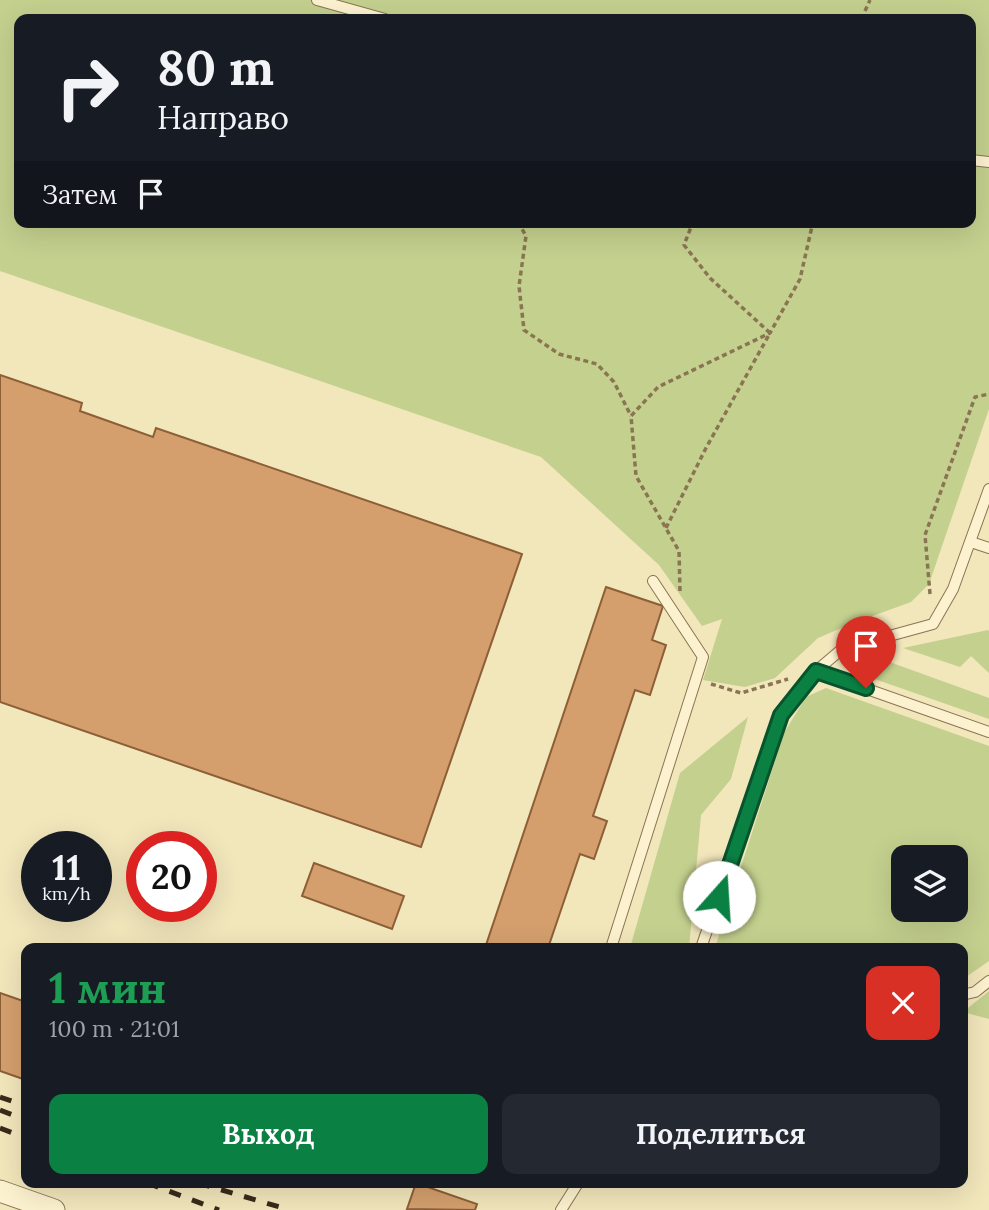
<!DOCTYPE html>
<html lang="ru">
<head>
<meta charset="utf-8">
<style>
	body { margin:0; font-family:Lora,serif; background:#242831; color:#f1f3f6; height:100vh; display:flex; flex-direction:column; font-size:26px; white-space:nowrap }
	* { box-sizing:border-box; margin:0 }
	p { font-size:23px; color:#9ea1a6 }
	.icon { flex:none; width:38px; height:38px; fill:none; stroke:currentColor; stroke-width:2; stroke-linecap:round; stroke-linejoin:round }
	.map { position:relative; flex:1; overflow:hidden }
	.drawer { position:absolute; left:21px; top:943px; width:947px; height:245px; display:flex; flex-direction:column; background:#171b24; border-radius:14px; box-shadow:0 7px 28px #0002 }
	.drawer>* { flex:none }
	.top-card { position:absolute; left:14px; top:14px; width:962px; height:214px; border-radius:14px; box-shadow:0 7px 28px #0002; background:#171b24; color:#f1f3f6; overflow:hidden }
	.buttons { position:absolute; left:891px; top:845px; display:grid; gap:14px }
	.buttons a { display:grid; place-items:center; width:77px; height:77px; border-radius:14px; background:#171b24; box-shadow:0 7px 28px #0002; font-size:35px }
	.speed { position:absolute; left:21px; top:831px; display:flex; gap:14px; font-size:35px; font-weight:700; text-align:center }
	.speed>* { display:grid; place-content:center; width:91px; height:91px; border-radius:50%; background:#171b24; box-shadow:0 7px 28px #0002; line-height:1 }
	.speed small { font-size:18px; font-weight:400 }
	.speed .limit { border:10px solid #d22; background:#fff; color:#111 }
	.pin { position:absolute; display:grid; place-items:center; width:60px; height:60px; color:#fff; margin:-72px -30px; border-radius:50% 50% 50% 0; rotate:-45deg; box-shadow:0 0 7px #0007 }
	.pin .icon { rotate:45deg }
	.me { position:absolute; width:77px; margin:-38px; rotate:19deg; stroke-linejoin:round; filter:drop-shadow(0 0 5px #0008) }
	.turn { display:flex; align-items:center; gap:24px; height:147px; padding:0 28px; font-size:32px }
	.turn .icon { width:91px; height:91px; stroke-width:2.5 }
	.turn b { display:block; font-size:49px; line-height:60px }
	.then { display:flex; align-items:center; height:66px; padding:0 28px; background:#0003; gap:14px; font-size:26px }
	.round { display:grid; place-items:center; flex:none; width:74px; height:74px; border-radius:14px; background:#242831 }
	.head { display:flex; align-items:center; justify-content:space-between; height:119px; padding:0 28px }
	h1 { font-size:42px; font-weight:800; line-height:52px; color:#1e9e55 }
	.action { display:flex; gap:14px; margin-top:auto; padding:14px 28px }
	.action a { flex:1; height:80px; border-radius:14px; background:#0b8043; color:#fff; font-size:28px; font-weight:800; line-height:80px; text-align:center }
	.action a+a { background:#242831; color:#f1f3f6 }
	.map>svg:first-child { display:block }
	.green { fill:#c4d08e; fill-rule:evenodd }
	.building { fill:#d49f6d; stroke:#8c5f37; stroke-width:2 }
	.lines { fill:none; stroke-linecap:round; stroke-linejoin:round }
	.service-casing { stroke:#8a7553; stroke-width:12 }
	.minor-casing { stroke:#8a7553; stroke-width:23 }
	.path { stroke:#8a7553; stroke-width:3.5; stroke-dasharray:5 3.5; stroke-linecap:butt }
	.service { stroke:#fcf2cf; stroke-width:10 }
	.minor { stroke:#fcf2cf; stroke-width:21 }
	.rail { stroke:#382b1a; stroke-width:5; stroke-dasharray:12 12; stroke-linecap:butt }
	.route-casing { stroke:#07532c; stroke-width:18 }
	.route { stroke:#0b8043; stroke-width:12 }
</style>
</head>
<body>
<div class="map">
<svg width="989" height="1210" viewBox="0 0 989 1210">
	<rect width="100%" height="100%" fill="#f2e6bb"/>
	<g class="green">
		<path d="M0 0H989V409L929 584 911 602 853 623 818 638 775 678 745 687 703 680 722 619 702 626 659 565 541 457 0 271ZM19 19H971V222H19Z"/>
		<path d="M988 630 989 631V673L971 656 960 667 903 648Z"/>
		<path d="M873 656 989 698V719L869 677 860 661Z"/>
		<path d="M826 688 989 746V961L963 979 962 948H715L784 733 806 697ZM903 858H956V910H903Z"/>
		<path d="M748 717 731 779 701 815 689 948H630L680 773Z"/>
		<path d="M989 991V1019L963 1012Z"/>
	</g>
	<g class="building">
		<path d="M0 375 82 403 80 411 153 437 156 428 522 554 421 847 0 702Z"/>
		<path d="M606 587 663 606 652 640 666 645 650 695 635 690 593 816 607 821 594 859 580 854 548 948H485Z"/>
		<path d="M314 863 404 896 392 929 302 896Z"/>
		<path d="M0 993 26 1002V1080L0 1071Z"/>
		<path d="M416 1183 477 1204 475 1210 407 1209Z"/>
	</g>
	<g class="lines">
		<g class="service-casing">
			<g id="service">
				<path d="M317 0 385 19"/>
				<path d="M971 160 989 162"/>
				<path d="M971 542 989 548"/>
				<path d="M816 671 842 649 933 624 953 589 989 489"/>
				<path d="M611 948 703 657 653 581"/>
				<path d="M701 948 781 715 816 671 989 732"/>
				<path d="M962 995 975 992 989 981"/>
				<path d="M561 1210 578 1183"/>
			</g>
		</g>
		<g class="minor-casing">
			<path id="minor" d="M0 1191 54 1210"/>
		</g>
		<g class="path">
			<path d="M865 11 870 0"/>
			<path d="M518 222 526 236 519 286 524 330 559 354 597 364 614 382 631 416"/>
			<path d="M666 528 706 448 770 333 710 278 684 245 693 222"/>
			<path d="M680 591 679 551 636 476 631 416 658 387 770 333 800 279 813 222"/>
			<path d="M930 594 925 535 975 397 989 394"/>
			<path d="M711 684 741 693 788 679"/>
		</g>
		<use href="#service" class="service"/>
		<use href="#minor" class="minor"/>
		<g class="rail">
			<path d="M0 1097 26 1106"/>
			<path d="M0 1110 26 1120"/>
			<path d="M0 1128 26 1138"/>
			<path d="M147 1183 219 1210"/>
			<path d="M198 1183 290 1210"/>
		</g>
	</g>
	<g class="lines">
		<g class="route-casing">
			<path id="route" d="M719 897 781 715 816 671 866 688"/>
		</g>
		<use href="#route" class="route"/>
	</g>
</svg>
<div class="buttons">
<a><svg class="icon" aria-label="layers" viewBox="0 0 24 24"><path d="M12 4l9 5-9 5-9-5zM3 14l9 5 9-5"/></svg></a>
</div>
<div class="speed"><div>11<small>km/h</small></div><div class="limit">20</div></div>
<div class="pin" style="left:866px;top:688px;background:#d93025"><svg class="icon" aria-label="arrive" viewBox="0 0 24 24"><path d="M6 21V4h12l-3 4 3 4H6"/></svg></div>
<svg class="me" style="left:719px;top:897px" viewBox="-20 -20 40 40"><circle r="19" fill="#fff"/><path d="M0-13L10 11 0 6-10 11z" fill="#0b8043"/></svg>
<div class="top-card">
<div class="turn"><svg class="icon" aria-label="right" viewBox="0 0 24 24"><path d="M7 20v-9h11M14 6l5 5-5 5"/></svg><div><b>80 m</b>Направо</div></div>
<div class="then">Затем<svg class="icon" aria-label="arrive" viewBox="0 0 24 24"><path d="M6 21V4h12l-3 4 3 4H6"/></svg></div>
</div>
<section class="drawer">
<div class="head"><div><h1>1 мин</h1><p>100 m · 21:01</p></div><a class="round" style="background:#d93025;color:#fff"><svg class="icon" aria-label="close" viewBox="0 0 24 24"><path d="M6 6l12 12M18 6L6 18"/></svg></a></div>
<div class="action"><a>Выход</a><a>Поделиться</a></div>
</section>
</div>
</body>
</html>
